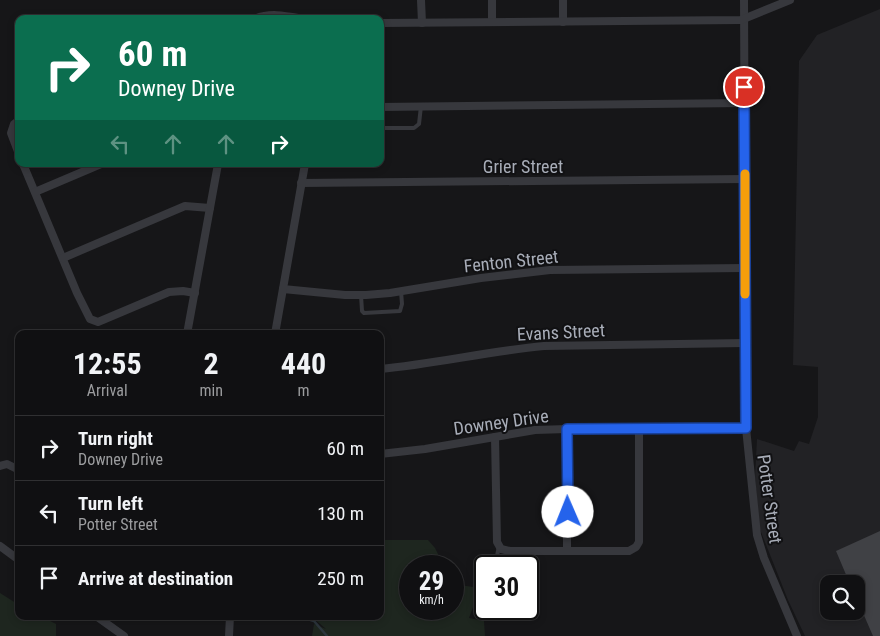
<!DOCTYPE html>
<html lang="en">
<head>
<meta charset="utf-8">
<style>
	body { margin:0; font-family:"Roboto Condensed",sans-serif; background:#1e1e20; color:#f1f3f6; height:100vh; display:flex; flex-direction:column; font-size:19px; white-space:nowrap }
	* { box-sizing:border-box; margin:0 }
	p { font-size:16px; color:#9c9d9f }
	.icon { flex:none; width:28px; height:28px; fill:none; stroke:currentColor; stroke-width:2; stroke-linecap:round; stroke-linejoin:round }
	.map { position:relative; flex:1; overflow:hidden }
	.side { position:absolute; left:15px; top:330px; width:369px; height:290px; display:flex; flex-direction:column; background:#101012; border-radius:10px; box-shadow:0 2px 8px #0003,0 0 0 1px #303032 }
	.side>* { flex:none }
	.banner { position:absolute; left:15px; top:15px; width:369px; height:152px; border-radius:10px; box-shadow:0 2px 8px #0003,0 0 0 1px #303032; background:#0b6e4f; color:#fff; overflow:hidden }
	.tools { position:absolute; left:820px; top:575px; display:grid; gap:10px }
	.tools a { display:grid; place-items:center; width:45px; height:45px; border-radius:10px; background:#101012; box-shadow:0 2px 8px #0003,0 0 0 1px #303032; font-size:25px }
	.speed { position:absolute; left:399px; top:555px; display:flex; gap:10px; font-size:25px; font-weight:700; text-align:center }
	.speed>* { display:grid; place-content:center; width:65px; height:65px; border-radius:50%; background:#101012; box-shadow:0 2px 8px #0003,0 0 0 1px #303032; line-height:1 }
	.speed small { font-size:12px; font-weight:400 }
	.speed .limit { border:2px solid #111; border-radius:8px; background:#fff; color:#111 }
	.pin { position:absolute; display:grid; place-items:center; width:42px; height:42px; color:#fff; margin:-21px; border:2px solid #fff; border-radius:50%; box-shadow:0 1px 5px #0007 }
	.me { position:absolute; width:55px; margin:-28px; rotate:359deg; stroke-linejoin:round; filter:drop-shadow(0 0 4px #0008) }
	.turn { display:flex; align-items:center; gap:18px; height:105px; padding:0 20px; font-size:22px }
	.turn .icon { width:65px; height:65px; stroke-width:2.5 }
	.turn b { display:block; font-size:35px; line-height:42px }
	.lanes { display:flex; align-items:center; height:48px; padding:0 20px; background:#0003; justify-content:center; gap:25px; direction:ltr }
	.lanes .off { opacity:.35 }
	.eta { display:flex; justify-content:space-evenly; align-items:center; height:85px; text-align:center }
	.eta b { font-size:30px; font-weight:700; line-height:35px }
	ul { padding:0; list-style:none }
	li { display:flex; align-items:center; gap:15px; height:65px; padding:0 20px; border-top:1px solid #303032 }
	li div { flex:1 }
	li b { display:block; font-size:19px }
	li em { font-style:normal }
	.map>svg:first-child { display:block }
	.built { fill:#222225; fill-rule:evenodd }
	.green { fill:#1e261f }
	.lines { fill:none; stroke-linecap:round; stroke-linejoin:round }
	.stream { stroke:#2c353c; stroke-width:2.5 }
	.building { fill:#404145 }
	.lane { stroke:#37383d; stroke-width:4 }
	.street { stroke:#37383d; stroke-width:8 }
	.route-casing { stroke:#184099; stroke-width:12 }
	.route { stroke:#2563eb; stroke-width:9 }
	.slow { stroke:#f59e0b; stroke-width:9 }
	.labels { text-anchor:middle; dominant-baseline:central; stroke-width:4; stroke-linejoin:round; paint-order:stroke }
	.street-label { font-size:18px; fill:#a8adb8; stroke:#111113 }
</style>
</head>
<body>
<div class="map">
<svg width="880" height="636" viewBox="0 0 880 636">
	<rect width="100%" height="100%" fill="#161618"/>
	<path class="built" d="M880 9V636H805L788 600 759 527 755 477 757 439 794 451 799 441 809 444 818 417V367L793 365 799 61 817 35ZM829 584H856V611H829Z"/>
	<g class="green">
		<path d="M380 540H428L435 548 444 566H410V609H452L453 584 480 588 469 618 484 621 485 636H312L314 624 326 629 311 616H380Z"/>
		<path d="M0 593 19 605V616H40L56 624V636H0Z"/>
	</g>
	<g class="lines">
		<path class="stream" d="M297 616 314 621 327 636"/>
	</g>
	<path class="building" d="M880 531V636H873L856 597V584H850L836 551Z"/>
	<g class="lines">
		<g class="lane">
			<path d="M380 128H414L419 124 421 106"/>
			<path d="M361 295 362 311 364 313 400 311 402 304 401 291"/>
			<path d="M495 566 499 546"/>
		</g>
		<g class="street">
			<path d="M421 0 422 23"/>
			<path d="M744 0 746 428 757 535 764 558 797 636"/>
			<path d="M254 19C270 12 287 16 304 19"/>
			<path d="M492 22V0"/>
			<path d="M563 22V0"/>
			<path d="M380 23 741 20 790 0"/>
			<path d="M380 107 744 103"/>
			<path d="M19 120 14 124 11 133 19 154"/>
			<path d="M23 164 77 293 90 319 98 322 169 292 183 291 195 293"/>
			<path d="M301 183 745 179"/>
			<path d="M35 192 101 164"/>
			<path d="M63 258 185 206 210 208"/>
			<path d="M283 289 345 295H366L390 293 481 278 550 270 745 268"/>
			<path d="M187 334 218 164"/>
			<path d="M275 334 305 164"/>
			<path d="M380 369C435 364 489 351 544 346L745 343"/>
			<path d="M567 429V551"/>
			<path d="M495 437 497 542 501 549 510 551H629L636 547 639 542V428"/>
			<path d="M380 454 425 449 535 430 567 429 746 428"/>
			<path d="M0 466 7 464 19 470"/>
			<path d="M0 546 19 560"/>
			<path d="M96 616 124 636"/>
			<path d="M229 636 230 616"/>
		</g>
	</g>
	<g class="lines">
		<g class="route-casing">
			<path id="route" d="M568 512 567 429 746 428 744 87"/>
		</g>
		<use href="#route" class="route"/>
		<path class="slow" d="M745 174V294"/>
	</g>
	<g class="labels">
		<g class="street-label">
			<text x="523" y="166">Grier Street</text>
			<text transform="translate(511 261) rotate(-6)">Fenton Street</text>
			<text transform="translate(561 332) rotate(-3)">Evans Street</text>
			<text transform="translate(501 422) rotate(-8)">Downey Drive</text>
			<text transform="translate(770 499) rotate(82)">Potter Street</text>
		</g>
	</g>
</svg>
<div class="tools">
<a><svg class="icon" aria-label="search" viewBox="0 0 24 24"><circle cx="10" cy="10" r="6"/><path d="M15 15l6 6"/></svg></a>
</div>
<div class="speed"><div>29<small>km/h</small></div><div class="limit">30</div></div>
<div class="pin" style="left:744px;top:87px;background:#d93025"><svg class="icon" aria-label="arrive" viewBox="0 0 24 24"><path d="M6 21V4h12l-3 4 3 4H6"/></svg></div>
<svg class="me" style="left:568px;top:512px" viewBox="-20 -20 40 40"><circle r="19" fill="#fff"/><path d="M0-13L10 11 0 6-10 11z" fill="#2563eb"/></svg>
<div class="banner">
<div class="turn"><svg class="icon" aria-label="right" viewBox="0 0 24 24"><path d="M7 20v-9h11M14 6l5 5-5 5"/></svg><div><b>60 m</b>Downey Drive</div></div>
<div class="lanes"><svg class="icon off" aria-label="left" viewBox="0 0 24 24"><path d="M17 20v-9H6M10 6l-5 5 5 5"/></svg><svg class="icon off" aria-label="ahead" viewBox="0 0 24 24"><path d="M12 20V5M6 11l6-6 6 6"/></svg><svg class="icon off" aria-label="ahead" viewBox="0 0 24 24"><path d="M12 20V5M6 11l6-6 6 6"/></svg><svg class="icon" aria-label="right" viewBox="0 0 24 24"><path d="M7 20v-9h11M14 6l5 5-5 5"/></svg></div>
</div>
<section class="side">
<div class="eta">
<div><b>12:55</b><p>Arrival</p></div>
<div><b>2</b><p>min</p></div>
<div><b>440</b><p>m</p></div>
</div>
<ul>
<li><svg class="icon" aria-label="right" viewBox="0 0 24 24"><path d="M7 20v-9h11M14 6l5 5-5 5"/></svg><div><b>Turn right</b><p>Downey Drive</p></div><em>60 m</em></li>
<li><svg class="icon" aria-label="left" viewBox="0 0 24 24"><path d="M17 20v-9H6M10 6l-5 5 5 5"/></svg><div><b>Turn left</b><p>Potter Street</p></div><em>130 m</em></li>
<li><svg class="icon" aria-label="arrive" viewBox="0 0 24 24"><path d="M6 21V4h12l-3 4 3 4H6"/></svg><div><b>Arrive at destination</b></div><em>250 m</em></li>
</ul>
</section>
</div>
</body>
</html>
